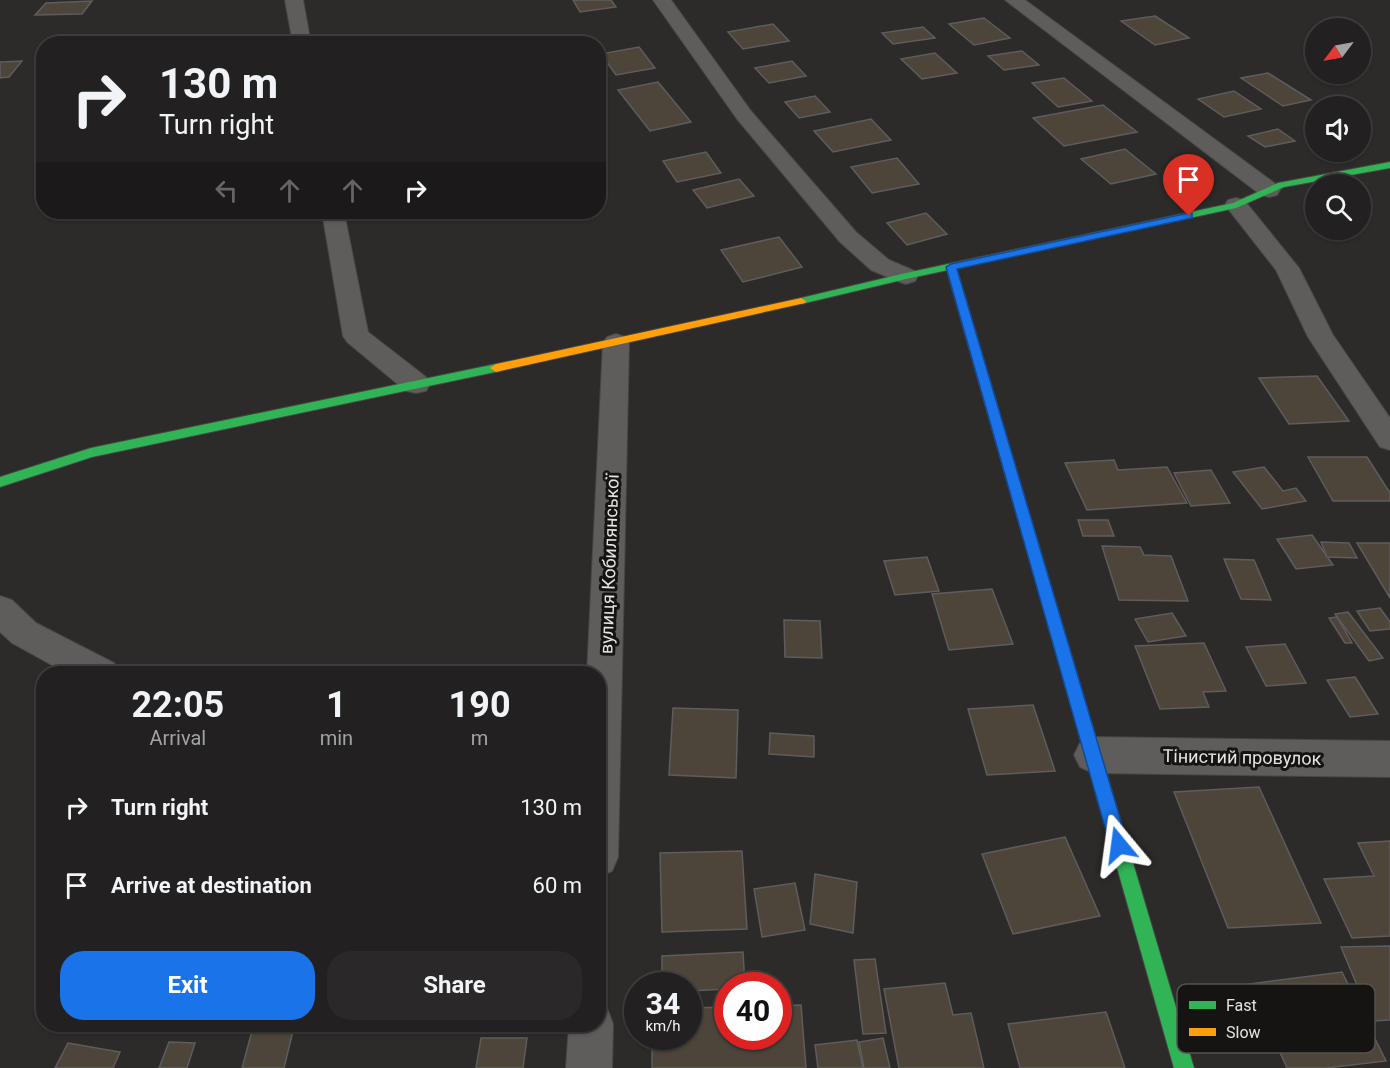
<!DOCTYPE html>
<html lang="en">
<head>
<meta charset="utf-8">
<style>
	body { margin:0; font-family:Roboto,sans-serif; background:#2a2829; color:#f1f3f6; height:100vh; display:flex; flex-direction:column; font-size:22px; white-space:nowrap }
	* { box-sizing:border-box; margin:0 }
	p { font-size:20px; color:#a2a3a5 }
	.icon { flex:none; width:33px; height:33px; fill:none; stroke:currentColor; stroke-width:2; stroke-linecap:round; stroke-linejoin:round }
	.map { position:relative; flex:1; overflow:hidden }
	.panel { position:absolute; left:36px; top:666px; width:570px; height:366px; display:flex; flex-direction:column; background:#222020; border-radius:24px; box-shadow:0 2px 4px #0004,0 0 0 2px #3f3e3e }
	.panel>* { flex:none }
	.guide { position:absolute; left:36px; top:36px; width:570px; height:183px; border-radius:24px; box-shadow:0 2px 4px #0004,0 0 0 2px #3f3e3e; background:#222020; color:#f1f3f6; overflow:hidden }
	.needle { width:39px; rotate:238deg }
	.buttons { position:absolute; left:1305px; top:18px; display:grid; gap:12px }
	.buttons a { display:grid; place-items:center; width:66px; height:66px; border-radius:50%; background:#222020; box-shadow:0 2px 4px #0004,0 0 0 2px #3f3e3e; font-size:30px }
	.speed { position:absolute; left:624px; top:972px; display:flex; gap:12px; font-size:30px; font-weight:700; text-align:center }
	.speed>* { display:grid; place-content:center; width:78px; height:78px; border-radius:50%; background:#222020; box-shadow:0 2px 4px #0004,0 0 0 2px #3f3e3e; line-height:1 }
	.speed small { font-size:15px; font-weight:400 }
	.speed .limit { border:9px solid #d22; background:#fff; color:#111 }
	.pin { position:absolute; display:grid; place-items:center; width:51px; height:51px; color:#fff; margin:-62px -26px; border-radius:50% 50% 50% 0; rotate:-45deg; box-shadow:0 0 6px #0007 }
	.pin .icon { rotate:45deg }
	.me { position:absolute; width:66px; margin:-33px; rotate:344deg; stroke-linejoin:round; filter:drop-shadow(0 0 4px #0008) }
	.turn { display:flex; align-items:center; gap:21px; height:126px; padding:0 24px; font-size:27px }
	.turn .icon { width:78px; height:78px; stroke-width:2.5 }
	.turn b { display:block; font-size:42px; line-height:51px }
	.lanes { display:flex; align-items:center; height:57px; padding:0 24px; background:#0003; justify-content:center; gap:30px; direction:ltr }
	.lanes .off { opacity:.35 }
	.eta { display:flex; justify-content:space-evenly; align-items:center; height:102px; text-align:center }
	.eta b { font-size:36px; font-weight:700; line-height:42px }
	.button { display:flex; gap:12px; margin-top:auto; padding:12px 24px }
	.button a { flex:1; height:69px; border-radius:24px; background:#1a73e8; color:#fff; font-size:24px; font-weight:700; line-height:69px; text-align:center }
	.button a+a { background:#2a2829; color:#f1f3f6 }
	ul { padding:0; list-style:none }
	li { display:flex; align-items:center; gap:18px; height:78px; padding:0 24px }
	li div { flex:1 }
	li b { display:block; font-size:22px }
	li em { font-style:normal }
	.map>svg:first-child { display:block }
	.building { fill:#4e453a; stroke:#5e5c5c; stroke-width:1.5 }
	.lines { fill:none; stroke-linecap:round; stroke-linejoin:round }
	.street-casing { stroke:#474645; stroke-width:2 }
	.fast-casing { stroke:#474645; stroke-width:2 }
	.slow-casing { stroke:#474645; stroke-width:2 }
	.street { fill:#5e5d5b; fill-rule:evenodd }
	.fast { fill:#30b455; fill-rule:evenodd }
	.slow { fill:#ff9f0a; fill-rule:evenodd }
	.route { fill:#1a73e8; stroke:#114b97; stroke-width:1.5 }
	.labels { text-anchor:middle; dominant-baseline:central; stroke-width:6; stroke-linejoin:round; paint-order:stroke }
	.street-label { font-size:18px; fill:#e6e4e3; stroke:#151413 }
	.key { fill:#151413; stroke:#545251; stroke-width:1.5 }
	.key-label { font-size:16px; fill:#e6e4e3 }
</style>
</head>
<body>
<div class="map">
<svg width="1390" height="1068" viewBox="0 0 1390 1068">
	<rect width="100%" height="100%" fill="#2d2b2a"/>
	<g class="building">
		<path d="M573 0H611L616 7 580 12Z"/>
		<path d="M92 1 82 14 35 15 46 3Z"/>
		<path d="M1155 16 1189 38 1155 45 1121 21Z"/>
		<path d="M984 18 1010 38 974 45 949 24Z"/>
		<path d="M773 24 789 41 743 49 728 32Z"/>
		<path d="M923 27 935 38 893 44 882 33Z"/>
		<path d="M639 47 655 68 616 75 601 54Z"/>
		<path d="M1022 51 1039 65 1004 70 988 56Z"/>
		<path d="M935 53 957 73 922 79 901 59Z"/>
		<path d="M22 61 9 77 0 78V62Z"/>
		<path d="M792 61 806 76 769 83 755 68Z"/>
		<path d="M1268 73 1311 100 1283 106 1241 78Z"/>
		<path d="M1064 78 1092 101 1058 107 1032 83Z"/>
		<path d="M658 82 691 122 650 131 618 90Z"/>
		<path d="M1234 91 1261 109 1224 117 1198 99Z"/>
		<path d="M815 96 830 112 799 118 785 102Z"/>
		<path d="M1103 105 1137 132 1064 146 1033 118Z"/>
		<path d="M871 119 891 140 833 152 814 131Z"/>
		<path d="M1278 129 1295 141 1265 147 1248 136Z"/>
		<path d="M1125 149 1156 174 1111 184 1081 159Z"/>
		<path d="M706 152 721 173 677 182 663 161Z"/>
		<path d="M897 158 919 184 872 193 851 167Z"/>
		<path d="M739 179 754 196 707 208 693 190Z"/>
		<path d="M224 212H258L226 219Z"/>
		<path d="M926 213 947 234 907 245 887 223Z"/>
		<path d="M779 237 802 267 743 282 721 250Z"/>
		<path d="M1317 376 1349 421 1289 424 1259 378Z"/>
		<path d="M1308 457H1367L1390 493V501H1333Z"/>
		<path d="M1114 460 1118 470 1167 467 1187 503 1087 510 1065 463Z"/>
		<path d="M1264 467 1283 491 1296 488 1306 501 1262 509 1233 472Z"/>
		<path d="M1211 470 1230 503 1191 506 1174 473Z"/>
		<path d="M1078 520H1108L1114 536H1083Z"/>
		<path d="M1312 535 1333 565 1296 569 1277 539Z"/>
		<path d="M1321 542 1349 543 1357 558 1327 557Z"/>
		<path d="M1357 543H1390V598Z"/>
		<path d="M1102 546 1140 547 1144 555 1171 556 1188 601 1119 600Z"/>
		<path d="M927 557 939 591 895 595 884 561Z"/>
		<path d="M1224 559 1254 560 1271 600 1241 599Z"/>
		<path d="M992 589 1013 644 949 650 932 594Z"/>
		<path d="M1380 608 1390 622V629L1370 631 1357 611Z"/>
		<path d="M1348 612 1383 658 1369 661 1335 614Z"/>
		<path d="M1172 613 1186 636 1148 642 1135 619Z"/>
		<path d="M1337 617 1352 643H1345L1329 618Z"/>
		<path d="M784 620 820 621 822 658 785 657Z"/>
		<path d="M1204 643 1226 691 1203 692 1209 707 1160 709 1135 646Z"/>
		<path d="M1285 644 1306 683 1266 686 1246 647Z"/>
		<path d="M1355 677 1378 714 1350 717 1327 680Z"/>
		<path d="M1033 705 1055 771 987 775 968 709Z"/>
		<path d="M673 708 738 710 736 778 669 775Z"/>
		<path d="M770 733 814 736V757L769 754Z"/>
		<path d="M1259 787 1321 923 1228 928 1174 792Z"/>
		<path d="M1065 837 1100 916 1013 934 982 854Z"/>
		<path d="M1390 841V936L1352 938 1324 879 1374 876 1358 843Z"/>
		<path d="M742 851 747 929 662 932 660 853Z"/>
		<path d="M815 874 857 882 853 933 810 924Z"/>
		<path d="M795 883 805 930 762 937 754 889Z"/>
		<path d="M1390 946V1020L1372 1021 1341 947Z"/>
		<path d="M743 952 745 986H728V989L688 991V986H662V956Z"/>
		<path d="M875 959 886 1033 863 1034 854 960Z"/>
		<path d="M1342 972 1386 1061 1326 1068H1287L1249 984Z"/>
		<path d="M945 983 953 1015 971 1013 984 1068H899L884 989Z"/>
		<path d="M801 1005 806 1068H652V1036H688V1008L728 1007V1036H778V1006Z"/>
		<path d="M1106 1012 1125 1068H1020L1008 1024Z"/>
		<path d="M252 1031H293L284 1068H242Z"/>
		<path d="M481 1038H527L523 1068H476Z"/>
		<path d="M883 1038 890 1068H864L859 1042Z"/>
		<path d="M857 1040 863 1068H818L815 1045Z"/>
		<path d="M169 1042 195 1043 187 1068H159Z"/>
		<path d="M68 1043 120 1052 113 1068H55Z"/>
	</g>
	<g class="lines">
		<g class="street-casing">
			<g id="street">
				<path d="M285 0H303L311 44H293Z"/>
				<path d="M653 0H671L751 111 856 232 889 260 915 271 918 276 915 281 906 284 897 281 871 270 840 242 737 119Z"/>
				<path d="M1005 0H1025L1277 185 1280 190 1277 195 1269 197 1261 195Z"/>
				<path d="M1236 198 1244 200 1299 268 1333 335 1390 418V450L1380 447 1308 337 1276 270 1225 205 1228 200Z"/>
				<path d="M322 212H344L368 332 426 377 430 384 426 391 416 393 406 391 347 342 343 336Z"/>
				<path d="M616 334 625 337 629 343 618 857 612 871 598 877V674H587L603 343 607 337Z"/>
				<path d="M0 596 12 600 36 623 114 663 119 674H68L12 643 0 632Z"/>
				<path d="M1093 737 1390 741V777L1093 773 1080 767 1074 755 1080 743Z"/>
				<path d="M598 1005 607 1008 613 1024 612 1068H566L569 1024H598Z"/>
			</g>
		</g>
		<g class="fast-casing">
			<g id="fast">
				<path d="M1390 162V168L1284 187 1236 208 906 279 801 304 796 301 801 298 906 273 1233 203 1278 183Z"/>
				<path d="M496 364 502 368 500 371 92 457 0 487V477L91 448Z"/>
				<path d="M1054 615 1059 617 1061 621 1194 1068H1174L1047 621 1049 617Z"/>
			</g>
		</g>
		<g class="slow-casing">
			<g id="slow">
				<path d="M951 264 956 267 1061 621 1059 625 1054 627 1049 625 1047 621 946 267Z"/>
				<path d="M801 298 806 301 805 303 496 372 490 368 496 364Z"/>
			</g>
		</g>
		<use href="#street" class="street"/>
		<use href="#fast" class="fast"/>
		<use href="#slow" class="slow"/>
	</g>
	<path class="route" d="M1189 213H1192V218L957 269 1128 845 1125 851 1119 853 1113 851 1110 845 946 267 951 264Z"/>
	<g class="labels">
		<g class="street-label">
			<text transform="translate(609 564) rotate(-88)">вулиця Кобилянської</text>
			<text transform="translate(1242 757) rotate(1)">Тінистий провулок</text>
		</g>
	</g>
	<rect x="1177" y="984" width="198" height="69" rx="9" class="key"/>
	<rect x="1189" y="1001" width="27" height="8" fill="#30b455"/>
	<rect x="1189" y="1028" width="27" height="8" fill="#ff9f0a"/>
	<g class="key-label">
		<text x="1226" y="1011">Fast</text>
		<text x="1226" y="1038">Slow</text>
	</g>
</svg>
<div class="buttons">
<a><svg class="needle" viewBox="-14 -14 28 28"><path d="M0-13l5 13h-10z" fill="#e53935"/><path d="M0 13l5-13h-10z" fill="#a2a3a5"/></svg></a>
<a><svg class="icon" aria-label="sound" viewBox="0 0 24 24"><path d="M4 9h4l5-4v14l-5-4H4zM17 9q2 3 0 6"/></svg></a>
<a><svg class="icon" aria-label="search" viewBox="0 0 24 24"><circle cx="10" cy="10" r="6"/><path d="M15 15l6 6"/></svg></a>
</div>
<div class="speed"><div>34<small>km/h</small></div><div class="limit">40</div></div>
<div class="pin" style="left:1189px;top:216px;background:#d93025"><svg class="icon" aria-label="arrive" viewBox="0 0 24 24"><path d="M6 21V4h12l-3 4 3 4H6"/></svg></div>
<svg class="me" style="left:1119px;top:845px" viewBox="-20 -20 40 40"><path d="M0-17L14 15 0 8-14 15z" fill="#1a73e8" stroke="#fff" stroke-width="4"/></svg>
<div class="guide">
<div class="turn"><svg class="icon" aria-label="right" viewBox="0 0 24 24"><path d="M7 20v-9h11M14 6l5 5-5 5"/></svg><div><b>130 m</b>Turn right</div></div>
<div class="lanes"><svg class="icon off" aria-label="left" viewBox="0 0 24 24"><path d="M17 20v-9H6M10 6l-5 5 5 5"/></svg><svg class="icon off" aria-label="ahead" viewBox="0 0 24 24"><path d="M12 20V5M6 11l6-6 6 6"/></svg><svg class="icon off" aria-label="ahead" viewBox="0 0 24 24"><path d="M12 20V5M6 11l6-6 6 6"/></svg><svg class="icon" aria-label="right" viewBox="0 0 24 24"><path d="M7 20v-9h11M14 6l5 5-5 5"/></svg></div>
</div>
<section class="panel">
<div class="eta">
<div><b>22:05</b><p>Arrival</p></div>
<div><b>1</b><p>min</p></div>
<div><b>190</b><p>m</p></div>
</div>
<ul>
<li><svg class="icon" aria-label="right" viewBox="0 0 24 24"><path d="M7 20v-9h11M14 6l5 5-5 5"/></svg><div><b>Turn right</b></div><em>130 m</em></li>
<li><svg class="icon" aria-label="arrive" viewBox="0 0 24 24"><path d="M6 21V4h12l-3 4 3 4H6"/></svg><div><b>Arrive at destination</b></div><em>60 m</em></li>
</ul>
<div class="button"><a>Exit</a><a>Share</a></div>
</section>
</div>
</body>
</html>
